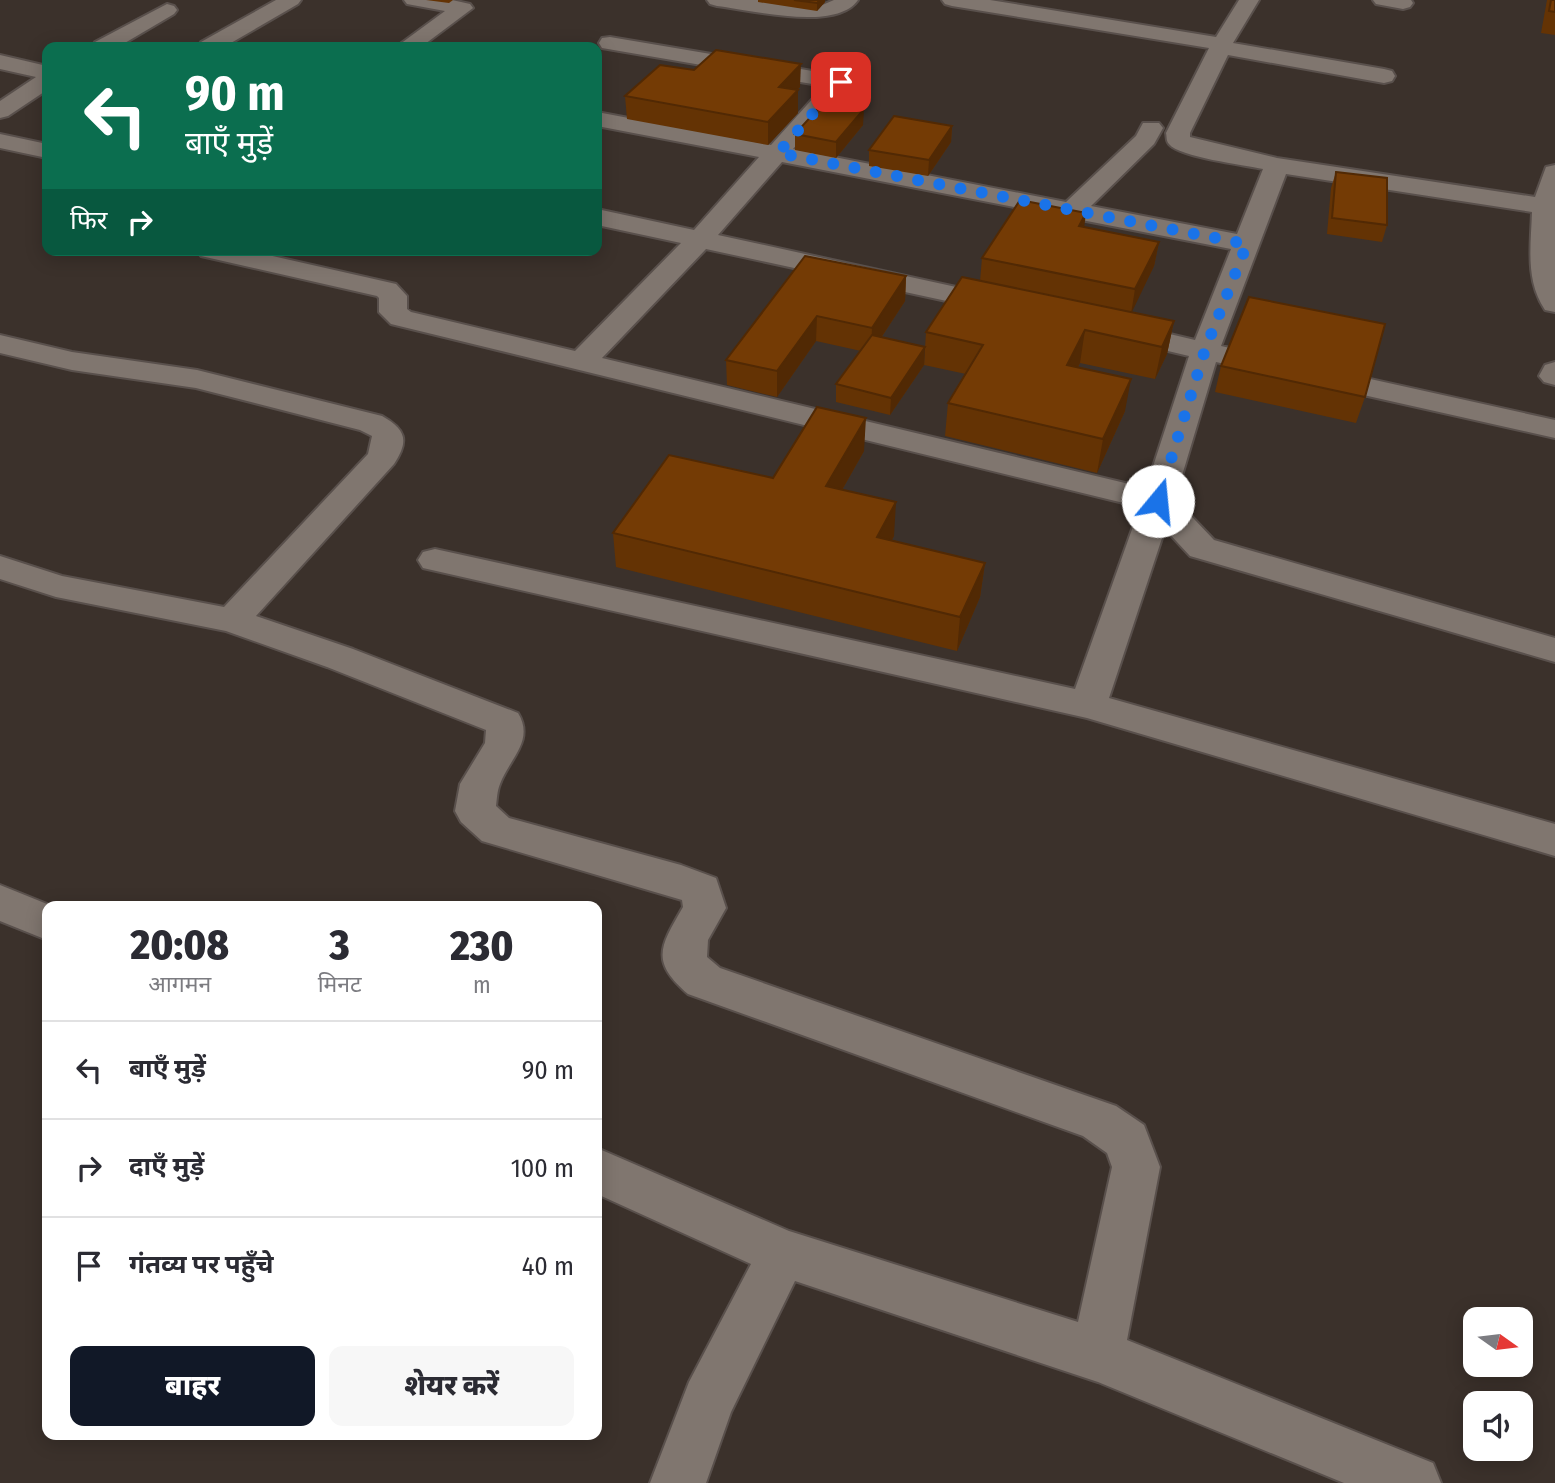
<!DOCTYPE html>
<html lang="hi">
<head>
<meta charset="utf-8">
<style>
	body { margin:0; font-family:"Fira Sans Condensed","Noto Sans Devanagari",sans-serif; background:#f7f7f7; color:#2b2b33; height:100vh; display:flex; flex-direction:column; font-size:26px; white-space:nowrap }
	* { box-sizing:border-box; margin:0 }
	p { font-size:23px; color:#7c7c81 }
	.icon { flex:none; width:38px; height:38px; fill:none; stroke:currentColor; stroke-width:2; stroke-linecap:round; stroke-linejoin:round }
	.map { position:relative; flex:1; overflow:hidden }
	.sheet { position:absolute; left:42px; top:901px; width:560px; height:539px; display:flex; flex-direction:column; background:#fff; border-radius:14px; box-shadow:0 4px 18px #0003 }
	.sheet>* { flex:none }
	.banner { position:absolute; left:42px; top:42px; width:560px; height:214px; border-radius:14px; box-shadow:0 4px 18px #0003; background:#0b6e4f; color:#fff; overflow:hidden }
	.needle { width:46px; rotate:104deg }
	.tools { position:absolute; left:1463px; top:1307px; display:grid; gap:14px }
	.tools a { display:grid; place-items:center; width:70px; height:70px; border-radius:14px; background:#fff; box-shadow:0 4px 18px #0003; font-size:35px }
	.pin { position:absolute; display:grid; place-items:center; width:60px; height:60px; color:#fff; margin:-30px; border-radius:14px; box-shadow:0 4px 10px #0006 }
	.me { position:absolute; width:77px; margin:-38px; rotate:17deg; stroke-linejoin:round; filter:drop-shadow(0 0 5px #0008) }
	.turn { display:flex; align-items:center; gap:24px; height:147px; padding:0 28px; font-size:32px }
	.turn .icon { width:91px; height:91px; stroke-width:2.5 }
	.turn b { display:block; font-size:49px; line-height:60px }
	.then { display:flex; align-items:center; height:66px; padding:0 28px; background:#0003; gap:14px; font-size:26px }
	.eta { display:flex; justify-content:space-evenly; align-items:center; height:119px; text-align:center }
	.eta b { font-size:42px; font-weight:800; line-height:49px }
	.cta { display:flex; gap:14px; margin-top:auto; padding:14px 28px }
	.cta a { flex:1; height:80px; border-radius:14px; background:#111827; color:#fff; font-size:28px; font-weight:800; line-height:80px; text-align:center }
	.cta a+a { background:#f7f7f7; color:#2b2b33 }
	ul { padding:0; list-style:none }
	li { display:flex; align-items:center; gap:21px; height:98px; padding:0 28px; border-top:2px solid #e1e1e2 }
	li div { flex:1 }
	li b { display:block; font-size:26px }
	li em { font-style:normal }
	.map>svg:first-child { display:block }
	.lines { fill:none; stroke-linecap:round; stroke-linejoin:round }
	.minor-casing { stroke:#59504c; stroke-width:4 }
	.minor { fill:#80766f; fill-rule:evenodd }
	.wall { fill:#643304 }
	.shaded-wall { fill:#512904 }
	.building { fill:#743b05; stroke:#512904; stroke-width:2 }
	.route { stroke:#1a73e8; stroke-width:12; stroke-dasharray:0 21.6 }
</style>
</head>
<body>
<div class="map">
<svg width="1555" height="1483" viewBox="0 0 1555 1483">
	<rect width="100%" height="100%" fill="#3b312b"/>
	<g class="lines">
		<g class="minor-casing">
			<g id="minor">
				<path d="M276 0H301L298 4 224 47H198L201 42Z"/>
				<path d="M404 0H452L470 4 473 8 421 47H396L445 11 407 4Z"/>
				<path d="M707 0H770L820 6 834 0H858C836 32 751 10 717 6L710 4Z"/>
				<path d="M942 0H990L1216 37 1239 0H1259L1233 43 1384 69 1392 71 1395 76 1392 81 1384 83 1228 55 1190 133V137L1277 158 1535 197 1546 167 1555 165V312L1545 310C1525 280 1531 246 1532 212L1286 174 1221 346 1555 420V438L1216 362 1175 499 1214 540 1555 638V662L1190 556 1165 529 1109 698 1555 824V856L1087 718 423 568 418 560 423 552 435 549 1075 689 1140 507 391 324 379 312V298L377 296 201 256 197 250H246L396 284 407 296V309L411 312 575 351 681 243 597 225V209L694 230 759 157 597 126V112L771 145 824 86 602 48 599 43 602 38 610 37 848 77 851 82 848 87 793 149 1066 202 1136 136 1143 123H1159L1163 128 1154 144 1091 206 1237 234 1263 169C1244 165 1179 157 1169 144 1166 141 1167 137 1166 133L1209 48 952 6 945 4ZM782 162 1231 249 1195 340 1119 322 1109 325 1105 331 1109 337 1189 356 1146 488 602 358 706 249 1002 313 1012 311 1016 305 1012 299 1002 297 718 235Z"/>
				<path d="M1373 0H1411L1413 3 1410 7 1403 9 1376 4Z"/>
				<path d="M167 4 174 6 177 10 174 14 118 47H92L95 42Z"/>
				<path d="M0 55 47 66V90L8 116 0 118V101L36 77 0 69Z"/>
				<path d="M0 134 47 144V158L0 148Z"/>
				<path d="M0 335 72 352 197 370 382 416C405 429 410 440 394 464L256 616 353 649 518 713C535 741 509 759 500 784 497 791 497 799 496 806L509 818 681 865 716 878 726 908 708 940 707 957 720 968 1116 1106 1144 1125 1160 1167 1127 1340 1433 1463 1441 1483H1344L1098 1382 795 1281 731 1412 706 1483H650L689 1382 751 1264 597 1194V1148L789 1231 1078 1322 1112 1167 1107 1153 1083 1136 688 994C650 961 660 947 683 907L682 900 482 841 461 822 455 811 460 784 485 743 486 730 327 667 226 631 56 597 0 579V556L62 576 224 607 368 454 372 436 360 430 196 388 72 370 0 353Z"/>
				<path d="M1555 362V385L1544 382 1539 376 1545 365Z"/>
				<path d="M0 885 52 906H47V940L0 921Z"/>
			</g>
		</g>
		<use href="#minor" class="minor"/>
	</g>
	<g class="wall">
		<path d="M426 0H453L449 3Z"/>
		<path d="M758 0H825V2L817 11 758 2Z"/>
		<path d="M1547 0H1555V35L1541 33Z"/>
		<path d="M800 87 797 90 798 113 768 145 627 119 625 96Z"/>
		<path d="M863 125 836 158 795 150V134Z"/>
		<path d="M952 126 951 142 928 176 869 166V150Z"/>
		<path d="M1336 172 1387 225 1382 242 1327 234 1331 188Z"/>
		<path d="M1084 227 1159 242 1154 266 1131 312 1174 321 1167 354 1155 379 1080 363 1078 367 1125 411 1097 473 945 436 948 403 966 374 924 365 926 332 980 281 982 258Z"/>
		<path d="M805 256 906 276 905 301 881 338 924 365 890 415 836 402V384L861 351 816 341 777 397 727 385 726 360Z"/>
		<path d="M1221 366 1365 397 1356 423 1215 392Z"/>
		<path d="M864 451 842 490 894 536 891 541 985 563 980 597 957 651 616 567 613 533 773 478Z"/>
	</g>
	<g class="shaded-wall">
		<path d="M820 0H825V2L817 11V3Z"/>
		<path d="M801 64 800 87 779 109V87Z"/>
		<path d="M798 90V113L768 145V122Z"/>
		<path d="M864 109 863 125 836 158V142Z"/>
		<path d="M952 126 951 142 928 176 929 160Z"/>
		<path d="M1086 213 1083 237 1079 226Z"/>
		<path d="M1159 242 1154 266 1131 314 1135 289Z"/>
		<path d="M906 276 905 301 871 353 872 328Z"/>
		<path d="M817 316 816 341 777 397V371Z"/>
		<path d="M1174 321 1167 354 1155 379 1162 347Z"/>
		<path d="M1085 330 1080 363 1062 397 1067 365Z"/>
		<path d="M925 347 924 365 890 415 891 398Z"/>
		<path d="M1131 379 1125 411 1097 473 1103 439Z"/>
		<path d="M866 418 864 451 825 520 826 486Z"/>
		<path d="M896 502 894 536 875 571 877 537Z"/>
		<path d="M985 563 980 597 957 651 960 617Z"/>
	</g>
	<g class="building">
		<path d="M794 0H820L817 3Z"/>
		<path d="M1551 0H1555V12L1549 11Z"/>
		<path d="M716 50 801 64 779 87 798 90 768 122 625 96 660 65 694 70Z"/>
		<path d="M824 102 864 109 836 142 795 134Z"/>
		<path d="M894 116 952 126 929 160 869 150Z"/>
		<path d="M1336 172 1387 178V225L1332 218Z"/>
		<path d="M1020 200 1086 213 1079 226 1159 242 1135 289 982 258Z"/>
		<path d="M805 256 906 276 872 328 817 316 777 371 726 360Z"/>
		<path d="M962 277 1174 321 1162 347 1085 330 1067 365 1131 379 1103 439 948 403 983 345 926 332Z"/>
		<path d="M1249 297 1385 324 1365 397 1221 366Z"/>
		<path d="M872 335 925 347 891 398 836 384Z"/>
		<path d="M817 407 866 418 826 486 896 502 877 537 985 563 960 617 613 533 669 455 773 478Z"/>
	</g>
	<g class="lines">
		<path class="route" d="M841 82 778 153 1247 244 1205 350 1158 501"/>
	</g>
</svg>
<div class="tools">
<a><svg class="needle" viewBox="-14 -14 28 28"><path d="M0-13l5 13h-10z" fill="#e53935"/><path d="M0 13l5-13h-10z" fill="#7c7c81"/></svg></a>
<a><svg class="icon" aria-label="sound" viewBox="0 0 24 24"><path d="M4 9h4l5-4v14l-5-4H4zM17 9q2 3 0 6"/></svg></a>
</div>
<div class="pin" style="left:841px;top:82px;background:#d93025"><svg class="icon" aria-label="arrive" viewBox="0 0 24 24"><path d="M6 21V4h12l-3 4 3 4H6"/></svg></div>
<svg class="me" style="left:1158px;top:501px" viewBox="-20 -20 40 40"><circle r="19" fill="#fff"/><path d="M0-13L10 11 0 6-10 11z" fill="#1a73e8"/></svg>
<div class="banner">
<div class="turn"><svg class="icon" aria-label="left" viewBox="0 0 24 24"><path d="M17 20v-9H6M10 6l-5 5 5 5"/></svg><div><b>90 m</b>बाएँ मुड़ें</div></div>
<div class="then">फिर<svg class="icon" aria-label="right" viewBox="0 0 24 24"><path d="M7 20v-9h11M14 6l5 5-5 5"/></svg></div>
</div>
<section class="sheet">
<div class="eta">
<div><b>20:08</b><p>आगमन</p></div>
<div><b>3</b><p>मिनट</p></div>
<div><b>230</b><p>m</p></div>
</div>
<ul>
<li><svg class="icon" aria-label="left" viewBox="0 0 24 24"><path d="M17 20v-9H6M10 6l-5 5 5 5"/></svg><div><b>बाएँ मुड़ें</b></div><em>90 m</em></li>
<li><svg class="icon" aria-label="right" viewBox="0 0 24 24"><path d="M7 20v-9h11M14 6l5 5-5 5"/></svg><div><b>दाएँ मुड़ें</b></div><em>100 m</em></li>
<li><svg class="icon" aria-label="arrive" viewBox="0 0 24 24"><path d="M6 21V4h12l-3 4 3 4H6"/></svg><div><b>गंतव्य पर पहुँचे</b></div><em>40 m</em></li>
</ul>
<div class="cta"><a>बाहर</a><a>शेयर करें</a></div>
</section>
</div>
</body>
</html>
